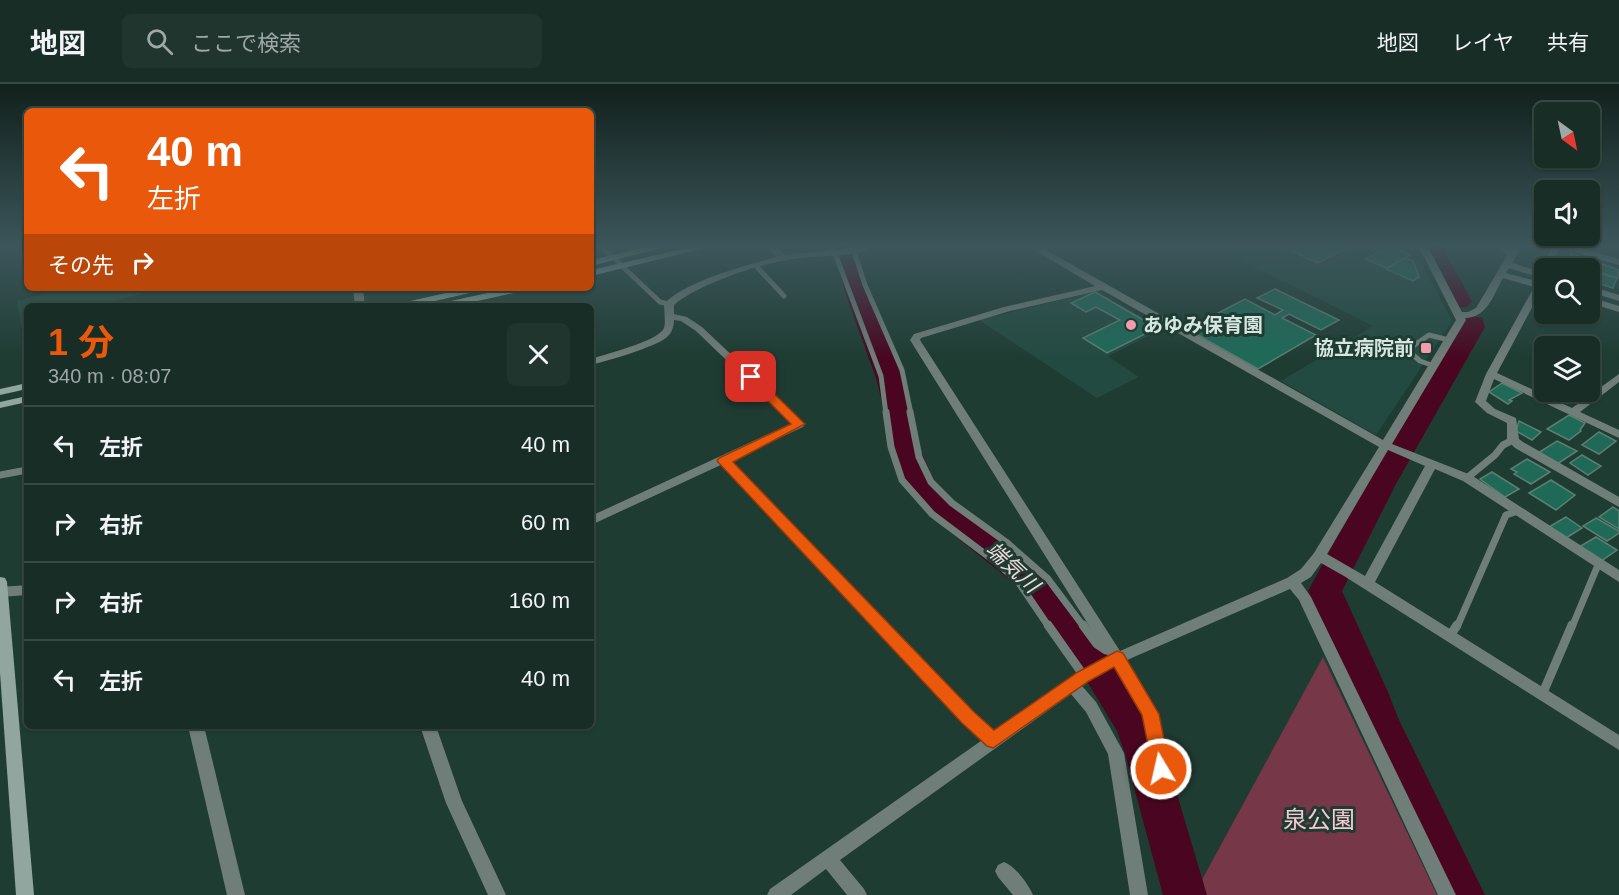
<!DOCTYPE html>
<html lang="ja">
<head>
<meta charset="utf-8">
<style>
	body { margin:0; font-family:Arial,"Noto Sans JP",sans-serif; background:#20352e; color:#f1f3f6; height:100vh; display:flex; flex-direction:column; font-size:22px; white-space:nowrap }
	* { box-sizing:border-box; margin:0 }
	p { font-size:20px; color:#9ea8a7 }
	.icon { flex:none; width:33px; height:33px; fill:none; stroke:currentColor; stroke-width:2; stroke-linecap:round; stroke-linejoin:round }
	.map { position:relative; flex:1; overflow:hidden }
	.side { position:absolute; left:24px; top:219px; width:570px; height:426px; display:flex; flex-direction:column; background:#172d26; border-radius:9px; box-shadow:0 2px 4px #0004,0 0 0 2px #364943 }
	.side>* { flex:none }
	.guide { position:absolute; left:24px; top:24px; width:570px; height:183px; border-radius:9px; box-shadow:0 2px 4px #0004,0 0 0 2px #364943; background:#ea580c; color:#fff; overflow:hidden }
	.needle { width:39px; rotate:147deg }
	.fabs { position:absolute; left:1534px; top:18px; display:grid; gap:12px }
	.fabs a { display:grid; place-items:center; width:66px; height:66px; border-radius:9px; background:#172d26; box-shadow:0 2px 4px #0004,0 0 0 2px #364943; font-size:30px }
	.pin { position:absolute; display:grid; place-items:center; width:51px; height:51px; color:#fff; margin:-26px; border-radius:12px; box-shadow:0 3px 9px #0006 }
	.me { position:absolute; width:66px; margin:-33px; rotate:351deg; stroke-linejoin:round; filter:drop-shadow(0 0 4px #0008) }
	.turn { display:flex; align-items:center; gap:21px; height:126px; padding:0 24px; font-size:27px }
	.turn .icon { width:78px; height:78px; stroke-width:2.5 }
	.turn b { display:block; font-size:42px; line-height:51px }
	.then { display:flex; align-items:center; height:57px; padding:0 24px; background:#0003; gap:12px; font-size:22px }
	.round { display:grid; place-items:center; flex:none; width:63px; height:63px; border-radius:9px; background:#20352e }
	.overview { display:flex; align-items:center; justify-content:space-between; height:102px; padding:0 24px }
	h1 { font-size:36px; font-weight:700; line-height:45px; color:#ea580c }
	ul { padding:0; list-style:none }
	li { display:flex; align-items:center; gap:18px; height:78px; padding:0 24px; border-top:2px solid #364943 }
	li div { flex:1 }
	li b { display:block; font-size:22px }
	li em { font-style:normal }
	header { display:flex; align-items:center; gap:36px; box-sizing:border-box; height:84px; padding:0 30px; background:#172d26; border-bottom:2px solid #364943 }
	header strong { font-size:28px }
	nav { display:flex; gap:33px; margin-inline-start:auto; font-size:21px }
	.search { width:420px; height:54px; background:#20352e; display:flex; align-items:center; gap:15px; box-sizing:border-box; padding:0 21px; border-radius:9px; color:#9ea8a7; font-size:22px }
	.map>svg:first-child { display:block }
	.built { fill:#234a40 }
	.green { fill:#763748 }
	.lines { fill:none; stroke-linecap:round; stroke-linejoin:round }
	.river { fill:#4a0620; fill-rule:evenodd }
	.building { fill:#1e6a57; stroke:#5e7d73; stroke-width:1.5 }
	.lane-far2 { stroke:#707e79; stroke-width:5 }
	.lane-far1 { stroke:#707e79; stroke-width:7 }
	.lane { stroke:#707e79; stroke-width:9 }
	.street { fill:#707e79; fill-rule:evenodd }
	.secondary { fill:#91a69f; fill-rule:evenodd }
	.route { fill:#ea580c; stroke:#983908; stroke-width:1.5 }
	.poi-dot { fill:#f29aae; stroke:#1f3c33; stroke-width:2 }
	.labels { text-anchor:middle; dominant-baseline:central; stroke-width:6; stroke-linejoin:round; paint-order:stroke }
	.poi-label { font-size:20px; font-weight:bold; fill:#d5e6e0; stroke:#1f3c33; text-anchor:start }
	.water-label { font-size:21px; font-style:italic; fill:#f2dbdf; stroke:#1f3c33 }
	.near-park-label { font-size:24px; fill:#f7cad3; stroke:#1f3c33 }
</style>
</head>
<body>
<header>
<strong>地図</strong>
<div class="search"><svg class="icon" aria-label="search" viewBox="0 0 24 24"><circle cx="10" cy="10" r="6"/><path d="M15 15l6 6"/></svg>ここで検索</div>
<nav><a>地図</a><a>レイヤ</a><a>共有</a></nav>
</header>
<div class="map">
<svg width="1619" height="811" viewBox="0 0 1619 811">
	<rect width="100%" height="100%" fill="#1f3c33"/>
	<g class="built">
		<path d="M1210 161H1412L1452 237 1376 351 1281 297 1373 242Z"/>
		<path d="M67 204H162L96 222H27V241L21 243 17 217Z"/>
		<path d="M1098 207 1163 245 1108 272 1139 293 1097 314 979 236Z"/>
	</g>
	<path class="green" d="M1323 573 1437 811H1199L1197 805Z"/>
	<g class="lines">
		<g class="river">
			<path d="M832 161H854L869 208 903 297 921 367 936 401 951 415 1040 483 1103 561 1135 610 1147 629 1165 670 1207 811H1163L1125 670 1117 647 1077 581 1016 501 929 431 908 406 893 367 877 297 845 208Z"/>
			<path d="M1419 161H1441L1472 217 1468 222 1460 224 1452 222Z"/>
			<path d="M1473 232 1482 234 1485 243 1396 400 1342 507 1388 608 1399 636 1485 811H1440L1362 639 1352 608 1308 507 1366 400 1461 243 1464 234Z"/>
		</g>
	</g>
	<g class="building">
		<path d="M1278 161H1352L1318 179Z"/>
		<path d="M1390 162 1410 171 1386 184 1365 175Z"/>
		<path d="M1571 170 1588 175 1584 183 1567 178Z"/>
		<path d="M1406 174 1413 177 1419 193 1413 197 1386 185Z"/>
		<path d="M1560 176 1585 183 1560 184 1561 182 1558 181Z"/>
		<path d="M1603 180 1619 186 1618 194 1599 188Z"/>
		<path d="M1601 190 1617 194 1613 204 1597 199 1596 193 1599 194Z"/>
		<path d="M1275 205 1339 236 1321 246 1289 230 1282 234 1316 251 1258 285 1187 245 1245 215 1275 231 1283 226 1257 214Z"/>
		<path d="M1095 208 1157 244 1107 269 1083 254 1120 236 1096 223 1086 228 1071 219Z"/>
		<path d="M1502 299 1522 309 1509 316 1512 317 1508 320 1489 308Z"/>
		<path d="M1569 331 1585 339 1580 346 1581 347 1569 356 1547 345Z"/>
		<path d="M1519 337 1541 348 1532 356 1516 347Z"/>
		<path d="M1599 348 1616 357 1599 370 1582 361Z"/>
		<path d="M1557 357 1577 367 1557 380 1538 369Z"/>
		<path d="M1582 371 1601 382 1588 391 1570 379Z"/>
		<path d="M1527 375 1550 388 1531 400 1514 390 1517 388 1511 385Z"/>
		<path d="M1492 388 1519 405 1505 413 1480 395Z"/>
		<path d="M1551 396 1575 411 1556 426 1529 409Z"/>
		<path d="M1613 423 1619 427V445L1599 433Z"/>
		<path d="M1566 433 1582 444 1566 454 1549 443Z"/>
		<path d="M1596 434 1619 447V449L1607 457 1583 442Z"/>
		<path d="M1596 453 1617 466 1601 477 1579 463Z"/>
	</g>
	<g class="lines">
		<g class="lane-far2">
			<path d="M600 161 660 218 669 220"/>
			<path d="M832 161 881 292 886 330"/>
			<path d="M852 161 865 201 902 286 911 330"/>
			<path d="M757 183 784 212"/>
			<path d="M1434 282 1420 277 1412 270 1413 262 1429 251 1449 256"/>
		</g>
		<g class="lane-far1">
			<path d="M886 328 891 363 902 396 932 430 997 479 1019 499 1049 543"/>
			<path d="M910 328 919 373 931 398 952 419 1006 458 1048 495 1084 543"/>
			<path d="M724 377 882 543"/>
			<path d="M0 391 27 386"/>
			<path d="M1467 394 1495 371 1503 361 1513 356"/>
			<path d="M1457 543 1506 431 1518 427"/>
			<path d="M1572 543 1598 481"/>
		</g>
		<g class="lane">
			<path d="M880 541 993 656"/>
			<path d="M1048 541 1084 592"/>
			<path d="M1083 541 1097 560 1106 566 1111 564"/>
			<path d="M1450 552 1457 541"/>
			<path d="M1117 574 1150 630 1161 685"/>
			<path d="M1542 611 1572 541"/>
		</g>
		<g class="street">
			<path d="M765 161H775L785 171 878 161C857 174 824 171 800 174 767 177 700 199 674 221V230L687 233 702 243 805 340 803 343 591 441V432L792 339 696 247 681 237 674 236C674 242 672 249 667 253 656 263 607 277 591 281V275C605 270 659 257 664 244 666 237 664 227 664 220 685 197 747 181 777 173Z"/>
			<path d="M1026 161H1037L1383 356 1456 236 1418 161H1427L1462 228H1468L1476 224 1508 170 1488 161H1501L1511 165 1513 161H1522L1512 179 1545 189V195L1509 184 1506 189 1543 199 1545 206 1542 205 1497 289 1572 324 1619 290V298L1580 328 1619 346V354L1494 295 1486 317 1495 325 1516 334 1519 355 1523 358 1619 413V423L1515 364 1507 356V339L1487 329 1475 318 1486 290 1534 203 1503 194C1494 210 1487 234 1465 234L1466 236 1392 360 1471 391 1619 486V498L1463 397 1435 385 1375 498 1619 651V666L1344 492 1321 479 1311 493 1301 499 1311 513 1456 811H1438L1299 516 1290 505 1111 583 1082 602 1096 618 1124 669 1148 811H1130L1108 670 1086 628 1071 610 840 776 864 805 867 811H847L826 785 791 811H767L770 805 1082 586 1108 572 910 256 914 250 1004 223 1095 202ZM1102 206 1379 363 1314 469 1301 485 1287 494 1120 567 920 256 921 254 1010 227ZM1388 366 1425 382 1365 492 1327 470Z"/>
			<path d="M1552 161H1570L1619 175V181L1560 164 1550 184 1543 186 1542 184Z"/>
			<path d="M1590 202 1619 211V217L1590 208Z"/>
			<path d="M353 204H363L365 222H355Z"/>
			<path d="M1590 213 1619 222V228L1590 219Z"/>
			<path d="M27 501V511L0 513V503Z"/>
			<path d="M188 642H204L245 811H227Z"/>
			<path d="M420 642H436L462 717 506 811H488L446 719Z"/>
			<path d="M1004 778C1016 783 1028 800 1033 811H1013L998 793 995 787 998 781Z"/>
		</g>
		<g class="secondary">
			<path d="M656 161H673L591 182V176Z"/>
			<path d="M700 161H717L591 192V186Z"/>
			<path d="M468 204H485L483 206 413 222H395L397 220Z"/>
			<path d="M510 204H528L523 207 455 222H437L442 219Z"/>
			<path d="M27 299V305L0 311V305Z"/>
			<path d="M27 312V318L0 324V318Z"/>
			<path d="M0 493 5 494 7 498 34 811H16L0 589Z"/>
		</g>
	</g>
	<linearGradient id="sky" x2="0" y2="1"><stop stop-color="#11211c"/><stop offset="0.59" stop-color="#3c565b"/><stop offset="1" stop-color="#3c565b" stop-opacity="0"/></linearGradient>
	<rect width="1619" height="275" fill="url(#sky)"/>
	<path class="route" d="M751 290 755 291 805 340 733 378 974 628 994 646 1078 588 1117 567 1123 569 1159 630 1170 685 1167 691 1161 694 1154 691 1142 631 1114 583 1089 597 993 664 987 662 962 639 717 377 719 374 791 340 747 296V291Z"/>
	<g class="poi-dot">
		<circle cx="1131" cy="241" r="6"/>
		<rect x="1420" y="258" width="12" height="12" rx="3"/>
	</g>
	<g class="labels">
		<g class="poi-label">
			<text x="1143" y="241">あゆみ保育園</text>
			<text x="1414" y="264" text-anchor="end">協立病院前</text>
		</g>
		<g class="water-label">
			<text transform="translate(1013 483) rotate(43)">端気川</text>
		</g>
		<g class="near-park-label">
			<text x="1319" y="735">泉公園</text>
		</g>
	</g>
</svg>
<div class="fabs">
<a><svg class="needle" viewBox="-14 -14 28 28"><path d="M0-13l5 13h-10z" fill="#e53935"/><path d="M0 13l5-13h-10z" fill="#9ea8a7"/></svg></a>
<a><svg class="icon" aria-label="sound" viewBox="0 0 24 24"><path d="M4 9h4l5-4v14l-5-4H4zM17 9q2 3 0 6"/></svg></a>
<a><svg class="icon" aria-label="search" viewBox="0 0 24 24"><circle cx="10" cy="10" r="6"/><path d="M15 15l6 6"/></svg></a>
<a><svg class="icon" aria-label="layers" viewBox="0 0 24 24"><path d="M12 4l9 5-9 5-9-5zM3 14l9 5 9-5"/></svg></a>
</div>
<div class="pin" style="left:751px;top:293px;background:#d93025"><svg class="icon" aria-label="arrive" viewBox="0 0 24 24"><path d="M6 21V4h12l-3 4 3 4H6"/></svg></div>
<svg class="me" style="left:1161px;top:685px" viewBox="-20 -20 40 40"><circle r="17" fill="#ea580c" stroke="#fff" stroke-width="3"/><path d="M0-11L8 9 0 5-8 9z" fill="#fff"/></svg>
<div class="guide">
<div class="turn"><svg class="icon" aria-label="left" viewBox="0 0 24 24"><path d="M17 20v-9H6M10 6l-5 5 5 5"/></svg><div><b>40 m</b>左折</div></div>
<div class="then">その先<svg class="icon" aria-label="right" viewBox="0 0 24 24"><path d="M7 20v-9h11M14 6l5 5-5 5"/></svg></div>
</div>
<section class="side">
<div class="overview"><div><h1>1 分</h1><p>340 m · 08:07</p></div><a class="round"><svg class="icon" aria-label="close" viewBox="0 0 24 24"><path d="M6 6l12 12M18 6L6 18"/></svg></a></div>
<ul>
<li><svg class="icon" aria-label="left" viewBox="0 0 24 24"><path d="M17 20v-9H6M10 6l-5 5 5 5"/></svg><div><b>左折</b></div><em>40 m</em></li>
<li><svg class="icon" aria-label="right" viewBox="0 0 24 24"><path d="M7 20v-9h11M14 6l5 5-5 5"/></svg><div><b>右折</b></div><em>60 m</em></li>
<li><svg class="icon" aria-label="right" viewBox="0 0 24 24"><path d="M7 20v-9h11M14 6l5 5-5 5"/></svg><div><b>右折</b></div><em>160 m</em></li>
<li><svg class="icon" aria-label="left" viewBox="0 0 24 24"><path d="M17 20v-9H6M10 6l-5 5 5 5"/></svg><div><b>左折</b></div><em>40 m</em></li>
</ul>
</section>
</div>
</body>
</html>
